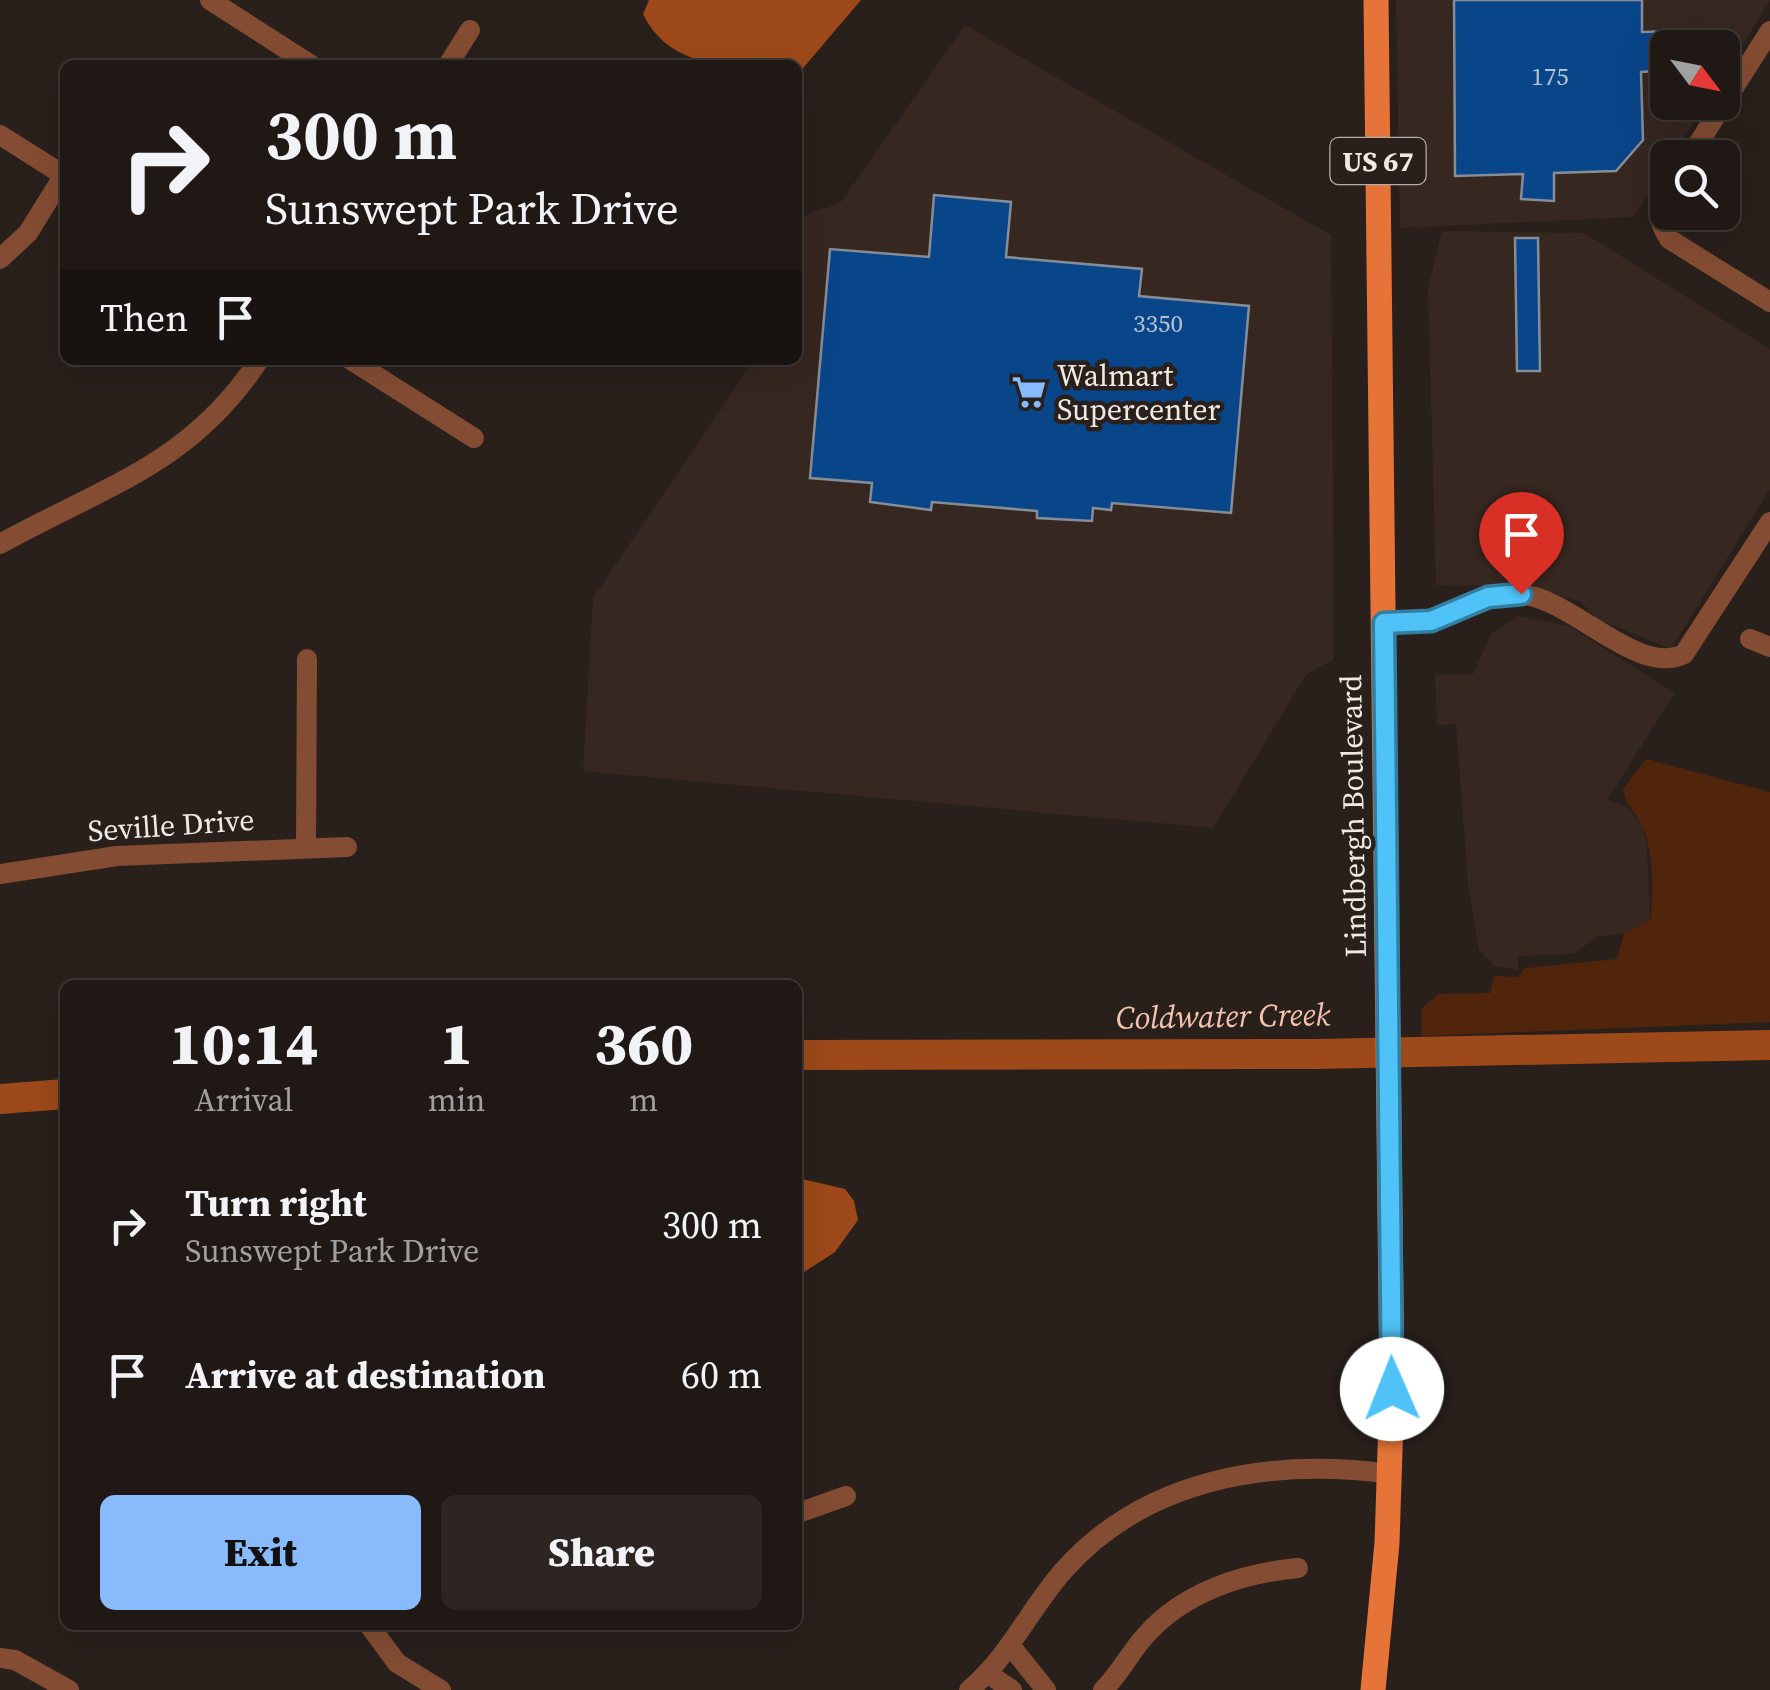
<!DOCTYPE html>
<html lang="en">
<head>
<meta charset="utf-8">
<style>
	body { margin:0; font-family:"Source Serif 4",serif; background:#2c2522; color:#f1f3f6; height:100vh; display:flex; flex-direction:column; font-size:38px; white-space:nowrap }
	* { box-sizing:border-box; margin:0 }
	p { font-size:32px; color:#a1a0a0 }
	.icon { flex:none; width:55px; height:55px; fill:none; stroke:currentColor; stroke-width:2; stroke-linecap:round; stroke-linejoin:round }
	.map { position:relative; flex:1; overflow:hidden }
	.sheet { position:absolute; left:60px; top:980px; width:742px; height:650px; display:flex; flex-direction:column; background:#1f1815; border-radius:15px; box-shadow:0 10px 40px #0002,0 0 0 2px #3c3734 }
	.sheet>* { flex:none }
	.guide { position:absolute; left:60px; top:60px; width:742px; height:305px; border-radius:15px; box-shadow:0 10px 40px #0002,0 0 0 2px #3c3734; background:#1f1815; color:#f1f3f6; overflow:hidden }
	.needle { width:65px; rotate:122deg }
	.buttons { position:absolute; left:1650px; top:30px; display:grid; gap:20px }
	.buttons a { display:grid; place-items:center; width:90px; height:90px; border-radius:15px; background:#1f1815; box-shadow:0 10px 40px #0002,0 0 0 2px #3c3734; font-size:50px }
	.pin { position:absolute; display:grid; place-items:center; width:85px; height:85px; color:#fff; margin:-102px -42px; border-radius:50% 50% 50% 0; rotate:-45deg; box-shadow:0 0 10px #0007 }
	.pin .icon { rotate:45deg }
	.me { position:absolute; width:110px; margin:-55px; rotate:359deg; stroke-linejoin:round; filter:drop-shadow(0 0 8px #0008) }
	.turn { display:flex; align-items:center; gap:35px; height:210px; padding:0 40px; font-size:45px }
	.turn .icon { width:130px; height:130px; stroke-width:2.5 }
	.turn b { display:block; font-size:70px; line-height:85px }
	.then { display:flex; align-items:center; height:95px; padding:0 40px; background:#0003; gap:20px; font-size:38px }
	.eta { display:flex; justify-content:space-evenly; align-items:center; height:170px; text-align:center }
	.eta b { font-size:60px; font-weight:800; line-height:70px }
	.action { display:flex; gap:20px; margin-top:auto; padding:20px 40px }
	.action a { flex:1; height:115px; border-radius:15px; background:#89bafc; color:#111; font-size:40px; font-weight:800; line-height:115px; text-align:center }
	.action a+a { background:#2c2522; color:#f1f3f6 }
	ul { padding:0; list-style:none }
	li { display:flex; align-items:center; gap:30px; height:150px; padding:0 40px }
	li div { flex:1 }
	li b { display:block; font-size:38px }
	li em { font-style:normal }
	.map>svg:first-child { display:block }
	.built { fill:#362720 }
	.green { fill:#51240c }
	.water { fill:#9e491a }
	.lines { fill:none; stroke-linecap:round; stroke-linejoin:round }
	.river { stroke:#9e491a; stroke-width:30 }
	.building { fill:#094589; stroke:#868d97; stroke-width:2.5 }
	.minor { stroke:#844d33; stroke-width:20 }
	.major { stroke:#e67438; stroke-width:25 }
	.route-casing { stroke:#337fa1; stroke-width:25 }
	.route { stroke:#4fc3f7; stroke-width:18 }
	.labels { text-anchor:middle; dominant-baseline:central; stroke-width:9; stroke-linejoin:round; paint-order:stroke }
	.number-label { font-size:25px; fill:#b6c1d0 }
	.shield { fill:#29201c; stroke:#b4adaa; stroke-width:2.5 }
	.shield-label { font-size:28px; font-weight:bold; fill:#f0eae7 }
	.poi-label { font-size:30px; fill:#f0eae7; stroke:#29201c; text-anchor:start }
	.street-label { font-size:30px; fill:#f0eae7; stroke:#29201c }
	.water-label { font-size:32px; font-style:italic; fill:#f4c4ae; stroke:#29201c }
</style>
</head>
<body>
<div class="map">
<svg width="1770" height="1690" viewBox="0 0 1770 1690">
	<rect width="100%" height="100%" fill="#29201c"/>
	<g class="built">
		<path d="M1396 0H1770L1723 76 1722 48H1668V102L1706 103 1634 217 1400 228Z"/>
		<path d="M965 25 1331 235 1334 659 1306 675 1213 828 583 771 593 598 754 360H798V250L803 216 841 202Z"/>
		<path d="M1442 231 1584 233 1770 349V489L1671 649 1596 618 1581 602 1530 586 1436 585 1428 289Z"/>
		<path d="M1518 616 1569 626 1675 693 1607 800 1626 806 1641 824 1647 845 1650 920 1624 933 1595 938 1574 954 1518 956V970L1495 966 1479 950 1468 884 1456 724 1437 725 1435 675 1473 674 1491 634Z"/>
	</g>
	<path class="green" d="M1646 759 1770 792V1022L1422 1036 1421 1009 1439 994 1490 993 1494 976 1518 977 1525 968 1617 959 1624 933 1650 920C1654 895 1654 847 1641 824 1633 809 1626 806 1623 789Z"/>
	<g class="water">
		<path d="M649 0H861L798 74V65C740 65 673 75 643 14Z"/>
		<path d="M798 1178 845 1189 854 1201 858 1220 835 1252 798 1276Z"/>
	</g>
	<g class="lines">
		<g class="river">
			<path d="M798 1055 1317 1054 1770 1045"/>
			<path d="M0 1099 65 1094"/>
		</g>
	</g>
	<g class="building">
		<path d="M1454 0H1642V32L1672 31V48H1668V70L1641 72 1643 140 1616 171 1554 173V201L1521 199 1523 174 1455 176Z"/>
		<path d="M934 195 1011 202 1006 257 1142 269 1139 296 1249 306 1231 513 1112 503 1111 510 1093 508 1092 521 1037 518V511L932 502 931 510 870 502 872 483 810 478 830 249 929 257Z"/>
		<path d="M1515 238H1538L1540 371H1517Z"/>
	</g>
	<g class="lines">
		<g class="minor">
			<path d="M210 0 311 65"/>
			<path d="M448 65 470 30"/>
			<path d="M0 135 65 176"/>
			<path d="M1689 158 1770 31"/>
			<path d="M1668 192C1656 211 1658 221 1669 239L1770 302"/>
			<path d="M0 259 28 233 64 175"/>
			<path d="M351 360 474 438"/>
			<path d="M0 544C104 486 190 465 259 360"/>
			<path d="M1384 623C1399 622 1415 623 1430 621 1464 615 1489 590 1525 595 1574 601 1639 677 1684 654L1770 522"/>
			<path d="M1750 639 1770 647"/>
			<path d="M306 846 307 659"/>
			<path d="M0 874 117 856 347 847"/>
			<path d="M798 1513 846 1496"/>
			<path d="M369 1625 397 1663 441 1690"/>
			<path d="M1010 1645 1046 1690"/>
			<path d="M0 1658 15 1660 69 1690"/>
			<path d="M987 1673 1012 1690"/>
			<path d="M969 1690C1009 1657 1030 1608 1064 1570 1147 1477 1273 1458 1391 1474"/>
			<path d="M1103 1690C1120 1674 1130 1652 1146 1635 1184 1592 1243 1573 1298 1568"/>
		</g>
		<path class="major" d="M1373 1690 1387 1543 1392 1389 1376 0"/>
	</g>
	<g class="lines">
		<g class="route-casing">
			<path id="route" d="M1392 1389 1384 623 1431 621 1488 597 1521 594"/>
		</g>
		<use href="#route" class="route"/>
	</g>
	<defs>
		<g id="supermarket-bare" transform="scale(2.7)"><path d="M-6-5.5h2.5l.6 2H6L4.5 2H-2.5L-4.4-4H-6ZM-1.5 3.2a1.3 1.3 0 1 0 .1 0ZM3 3.2a1.3 1.3 0 1 0 .1 0Z" fill="#89bafc" stroke="#29201c" stroke-width="2.5" paint-order="stroke"/></g>
	</defs>
	<g fill-rule="evenodd">
		<use href="#supermarket-bare" x="1029" y="392"/>
	</g>
	<g class="labels">
		<g class="number-label">
			<text x="1550" y="76">175</text>
			<text x="1158" y="323">3350</text>
		</g>
		<rect class="shield" x="1330.5" y="138" width="95" height="46" rx="8"/>
		<g class="shield-label">
			<text x="1378" y="161">US 67</text>
		</g>
		<g class="poi-label">
			<text x="1057" y="375">Walmart<tspan x="1057" dy="34">Supercenter</tspan></text>
		</g>
		<g class="street-label">
			<text transform="translate(1353 816) rotate(-91)">Lindbergh Boulevard</text>
			<text transform="translate(171 825) rotate(-4)">Seville Drive</text>
		</g>
		<g class="water-label">
			<text transform="translate(1223 1016) rotate(-1)">Coldwater Creek</text>
		</g>
	</g>
</svg>
<div class="buttons">
<a><svg class="needle" viewBox="-14 -14 28 28"><path d="M0-13l5 13h-10z" fill="#e53935"/><path d="M0 13l5-13h-10z" fill="#a1a0a0"/></svg></a>
<a><svg class="icon" aria-label="search" viewBox="0 0 24 24"><circle cx="10" cy="10" r="6"/><path d="M15 15l6 6"/></svg></a>
</div>
<div class="pin" style="left:1521px;top:594px;background:#d93025"><svg class="icon" aria-label="arrive" viewBox="0 0 24 24"><path d="M6 21V4h12l-3 4 3 4H6"/></svg></div>
<svg class="me" style="left:1392px;top:1389px" viewBox="-20 -20 40 40"><circle r="19" fill="#fff"/><path d="M0-13L10 11 0 6-10 11z" fill="#4fc3f7"/></svg>
<div class="guide">
<div class="turn"><svg class="icon" aria-label="right" viewBox="0 0 24 24"><path d="M7 20v-9h11M14 6l5 5-5 5"/></svg><div><b>300 m</b>Sunswept Park Drive</div></div>
<div class="then">Then<svg class="icon" aria-label="arrive" viewBox="0 0 24 24"><path d="M6 21V4h12l-3 4 3 4H6"/></svg></div>
</div>
<section class="sheet">
<div class="eta">
<div><b>10:14</b><p>Arrival</p></div>
<div><b>1</b><p>min</p></div>
<div><b>360</b><p>m</p></div>
</div>
<ul>
<li><svg class="icon" aria-label="right" viewBox="0 0 24 24"><path d="M7 20v-9h11M14 6l5 5-5 5"/></svg><div><b>Turn right</b><p>Sunswept Park Drive</p></div><em>300 m</em></li>
<li><svg class="icon" aria-label="arrive" viewBox="0 0 24 24"><path d="M6 21V4h12l-3 4 3 4H6"/></svg><div><b>Arrive at destination</b></div><em>60 m</em></li>
</ul>
<div class="action"><a>Exit</a><a>Share</a></div>
</section>
</div>
</body>
</html>
